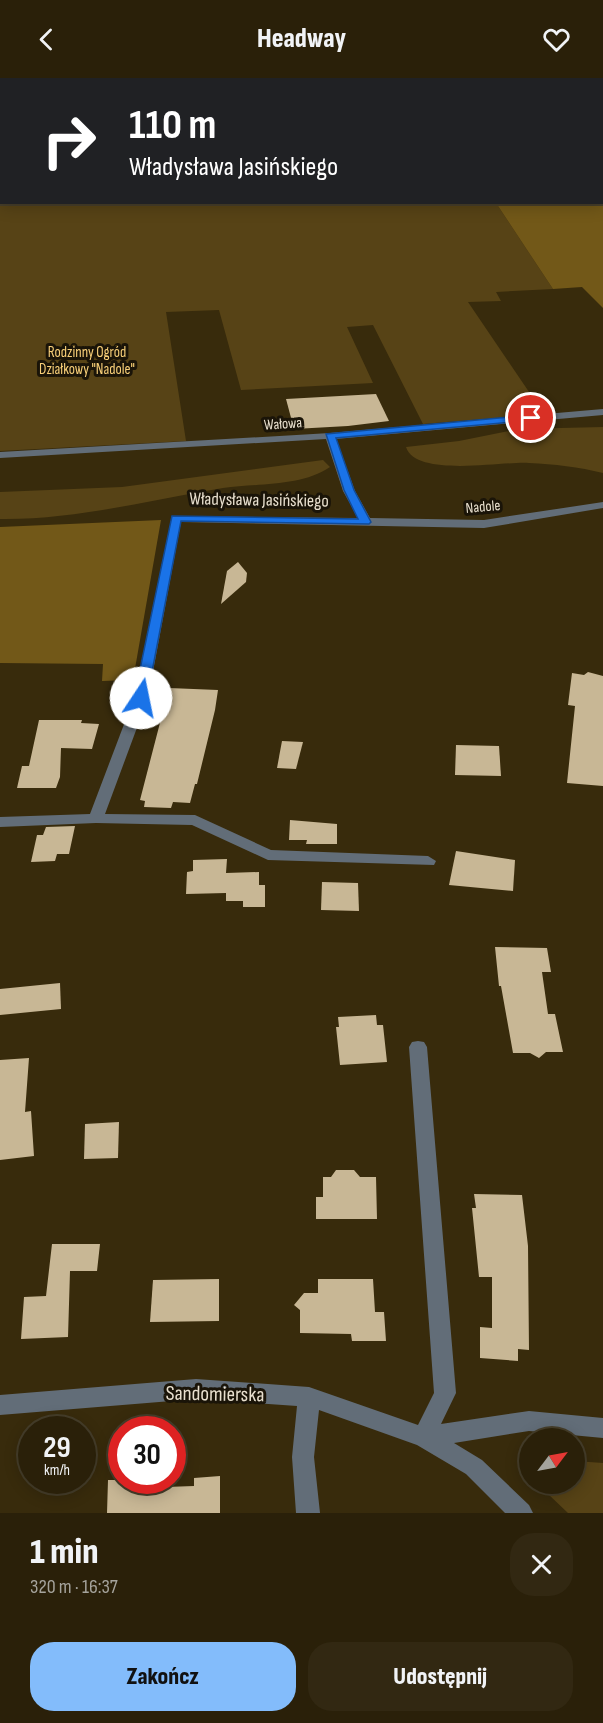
<!DOCTYPE html>
<html lang="pl">
<head>
<meta charset="utf-8">
<style>
	body { margin:0; font-family:"Sofia Sans Condensed",sans-serif; background:#322812; color:#f1f3f6; height:100vh; display:flex; flex-direction:column; font-size:22px; white-space:nowrap }
	* { box-sizing:border-box; margin:0 }
	p { font-size:20px; color:#a5a39c }
	.icon { flex:none; width:33px; height:33px; fill:none; stroke:currentColor; stroke-width:2; stroke-linecap:round; stroke-linejoin:round }
	.map { position:relative; height:1435px; overflow:hidden }
	.details { display:flex; flex-direction:column; background:#2a2009; flex:1 }
	.details>* { flex:none }
	.hud { position:absolute; left:0px; top:0px; width:603px; height:126px; box-shadow:0 3px 15px #0003,0 0 0 2px #463e2a; background:#202124; color:#fff; overflow:hidden }
	.needle { width:39px; rotate:58deg }
	.controls { position:absolute; left:519px; top:1350px; display:grid; gap:12px }
	.controls a { display:grid; place-items:center; width:66px; height:66px; border-radius:50%; background:#2a2009; box-shadow:0 3px 15px #0003,0 0 0 2px #463e2a; font-size:30px }
	.speed { position:absolute; left:18px; top:1338px; display:flex; gap:12px; font-size:30px; font-weight:700; text-align:center }
	.speed>* { display:grid; place-content:center; width:78px; height:78px; border-radius:50%; background:#2a2009; box-shadow:0 3px 15px #0003,0 0 0 2px #463e2a; line-height:1 }
	.speed small { font-size:15px; font-weight:400 }
	.speed .limit { border:9px solid #d22; background:#fff; color:#111 }
	.pin { position:absolute; display:grid; place-items:center; width:51px; height:51px; color:#fff; margin:-26px; border:3px solid #fff; border-radius:50%; box-shadow:0 2px 6px #0007 }
	.me { position:absolute; width:66px; margin:-33px; rotate:11deg; stroke-linejoin:round; filter:drop-shadow(0 0 4px #0008) }
	.turn { display:flex; align-items:center; gap:21px; height:126px; padding:0 30px; font-size:27px }
	.turn .icon { width:78px; height:78px; stroke-width:2.5 }
	.turn b { display:block; font-size:42px; line-height:51px }
	.round { display:grid; place-items:center; flex:none; width:63px; height:63px; border-radius:24px; background:#322812 }
	.head { display:flex; align-items:center; justify-content:space-between; height:102px; padding:0 30px }
	h1 { font-size:36px; font-weight:800; line-height:45px }
	.cta { display:flex; gap:12px; margin-top:auto; padding:12px 30px }
	.cta a { flex:1; height:69px; border-radius:24px; background:#83bcfb; color:#111; font-size:24px; font-weight:800; line-height:69px; text-align:center }
	.cta a+a { background:#322812; color:#f1f3f6 }
	header { display:flex; justify-content:space-between; align-items:center; height:78px; padding:0 30px; background:#2a2009; font-size:27px; font-weight:800 }
	.map>svg:first-child { display:block }
	.green { fill:#574316 }
	.forest { fill:#725818 }
	.building { fill:#c8b795 }
	.lines { fill:none; stroke-linecap:round; stroke-linejoin:round }
	.minor { fill:#626d78; fill-rule:evenodd }
	.route { fill:#1a73e8; stroke:#114b97; stroke-width:1.5 }
	.labels { text-anchor:middle; dominant-baseline:central; stroke-width:6; stroke-linejoin:round; paint-order:stroke }
	.far-park-label { font-size:15px; fill:#f9d079; stroke:#1a1408 }
	.far-street-label { font-size:15px; fill:#e9e0cf; stroke:#1a1408 }
	.street-label { font-size:18px; fill:#e9e0cf; stroke:#1a1408 }
	.near-street-label { font-size:21px; fill:#e9e0cf; stroke:#1a1408 }
</style>
</head>
<body>
<header><svg class="icon" aria-label="back" viewBox="0 0 24 24"><path d="M15 5l-7 7 7 7"/></svg>Headway<svg class="icon" aria-label="heart" viewBox="0 0 24 24"><path d="M12 20l-8-8c-3-5 5-10 8-4 3-6 11-1 8 4z"/></svg></header>
<div class="map">
<svg width="603" height="1435" viewBox="0 0 603 1435">
	<rect width="100%" height="100%" fill="#382b0c"/>
	<g class="green">
		<path d="M0 103 2 124 496 125 553 211 496 214 501 223 468 224 544 336 423 346 373 247 347 249 373 305 241 312 219 232 166 234 186 363 0 373Z"/>
		<path d="M603 349V395C579 389 554 386 529 385 503 383 416 400 406 369L459 363 519 351Z"/>
		<path d="M323 382 330 389C301 409 257 405 223 410 149 422 76 442 0 441V414L122 409Z"/>
		<path d="M575 1383 603 1385V1435H568L547 1415 548 1406H574Z"/>
	</g>
	<g class="forest">
		<path d="M128 0H603V9L602 2 108 1Z"/>
		<path d="M603 24V230L582 209 553 211 496 125 602 124Z"/>
		<path d="M161 442 133 602 102 603 103 586 0 585V449Z"/>
	</g>
	<g class="building">
		<path d="M376 316 389 343 348 348 294 351 286 321Z"/>
		<path d="M238 484 247 495 246 504 221 526 227 493Z"/>
		<path d="M588 594 603 598V708L567 705 575 628 568 627 572 595 584 597Z"/>
		<path d="M169 610 218 612 215 632 197 706H195L190 725 173 724 171 730 144 729 145 723 140 722Z"/>
		<path d="M39 642H82L81 645 99 646 92 671 61 670 60 699 56 710H17L22 688H29Z"/>
		<path d="M282 663 303 664 296 691 277 690Z"/>
		<path d="M456 667 499 668 501 698 455 697Z"/>
		<path d="M290 742 337 746V766H306L307 762H289Z"/>
		<path d="M75 748 69 776H57L55 783 31 784 37 757H43L46 749Z"/>
		<path d="M456 773 515 782 513 813 449 807Z"/>
		<path d="M227 781 226 795 259 794V807H265V829H243V823H226V815L186 816 187 794 193 793V782Z"/>
		<path d="M322 804 358 805 359 833 321 832Z"/>
		<path d="M495 869 547 870 551 894H542L548 936H555L563 974H546L539 980 530 975H513L501 908H499Z"/>
		<path d="M60 905 61 931 0 937V911Z"/>
		<path d="M376 937 377 947H383L387 984 340 987 336 949H339L338 939Z"/>
		<path d="M29 980 25 1034 31 1033 34 1078 0 1082V982Z"/>
		<path d="M119 1044 118 1080 84 1081 85 1046Z"/>
		<path d="M336 1092H354L360 1099H376L377 1141H316V1119H323V1099H331Z"/>
		<path d="M474 1116 522 1117 528 1168 529 1272 518 1271V1283L480 1280V1249L492 1250V1199H479L472 1130H476Z"/>
		<path d="M52 1166H100L97 1193H70L68 1259 21 1261 24 1219 46 1218Z"/>
		<path d="M219 1201V1243L150 1244 153 1202Z"/>
		<path d="M318 1201H373L375 1234H384L386 1263H352L351 1256 300 1255V1232L294 1227 304 1215H318Z"/>
		<path d="M220 1398V1435H107L108 1402H137V1410L194 1408V1400Z"/>
	</g>
	<g class="lines">
		<g class="minor">
			<path d="M603 331V337L336 361 355 413 370 440 484 442 603 424V430L484 450 181 444 148 620 105 736 195 737 271 772 428 778 436 783 434 787 268 782 192 747 96 745 0 749V739L90 736 134 620 172 438 358 440 343 413 326 361 0 380V374L330 355Z"/>
			<path d="M418 963 424 964 427 969 456 1315 441 1346 529 1333 603 1340V1360L529 1353 454 1365 482 1382 529 1427 533 1435H505L466 1396 417 1367 319 1332 314 1379 320 1435H296L292 1379 297 1328 196 1321 0 1337V1317L196 1301 309 1309 418 1347 434 1315 409 969 412 964Z"/>
		</g>
	</g>
	<path class="route" d="M531 337 535 340 534 342 336 360 354 412 371 444 369 446 181 443 147 620 141 624 136 623 134 620 172 438 358 441 344 412 326 356Z"/>
	<g class="labels">
		<g class="far-park-label">
			<text x="87" y="274">Rodzinny Ogród<tspan x="87" dy="17">Działkowy "Nadole"</tspan></text>
		</g>
		<g class="far-street-label">
			<text transform="translate(283 346) rotate(-4)">Wałowa</text>
			<text transform="translate(483 429) rotate(-5)">Nadole</text>
		</g>
		<g class="street-label">
			<text transform="translate(259 422) rotate(1)">Władysława Jasińskiego</text>
		</g>
		<g class="near-street-label">
			<text transform="translate(215 1316) rotate(1)">Sandomierska</text>
		</g>
	</g>
</svg>
<div class="controls">
<a><svg class="needle" viewBox="-14 -14 28 28"><path d="M0-13l5 13h-10z" fill="#e53935"/><path d="M0 13l5-13h-10z" fill="#a5a39c"/></svg></a>
</div>
<div class="speed"><div>29<small>km/h</small></div><div class="limit">30</div></div>
<div class="pin" style="left:531px;top:340px;background:#d93025"><svg class="icon" aria-label="arrive" viewBox="0 0 24 24"><path d="M6 21V4h12l-3 4 3 4H6"/></svg></div>
<svg class="me" style="left:141px;top:620px" viewBox="-20 -20 40 40"><circle r="19" fill="#fff"/><path d="M0-13L10 11 0 6-10 11z" fill="#1a73e8"/></svg>
<div class="hud">
<div class="turn"><svg class="icon" aria-label="right" viewBox="0 0 24 24"><path d="M7 20v-9h11M14 6l5 5-5 5"/></svg><div><b>110 m</b>Władysława Jasińskiego</div></div>
</div>
</div>
<section class="details">
<div class="head"><div><h1>1 min</h1><p>320 m · 16:37</p></div><a class="round"><svg class="icon" aria-label="close" viewBox="0 0 24 24"><path d="M6 6l12 12M18 6L6 18"/></svg></a></div>
<div class="cta"><a>Zakończ</a><a>Udostępnij</a></div>
</section>
</body>
</html>
